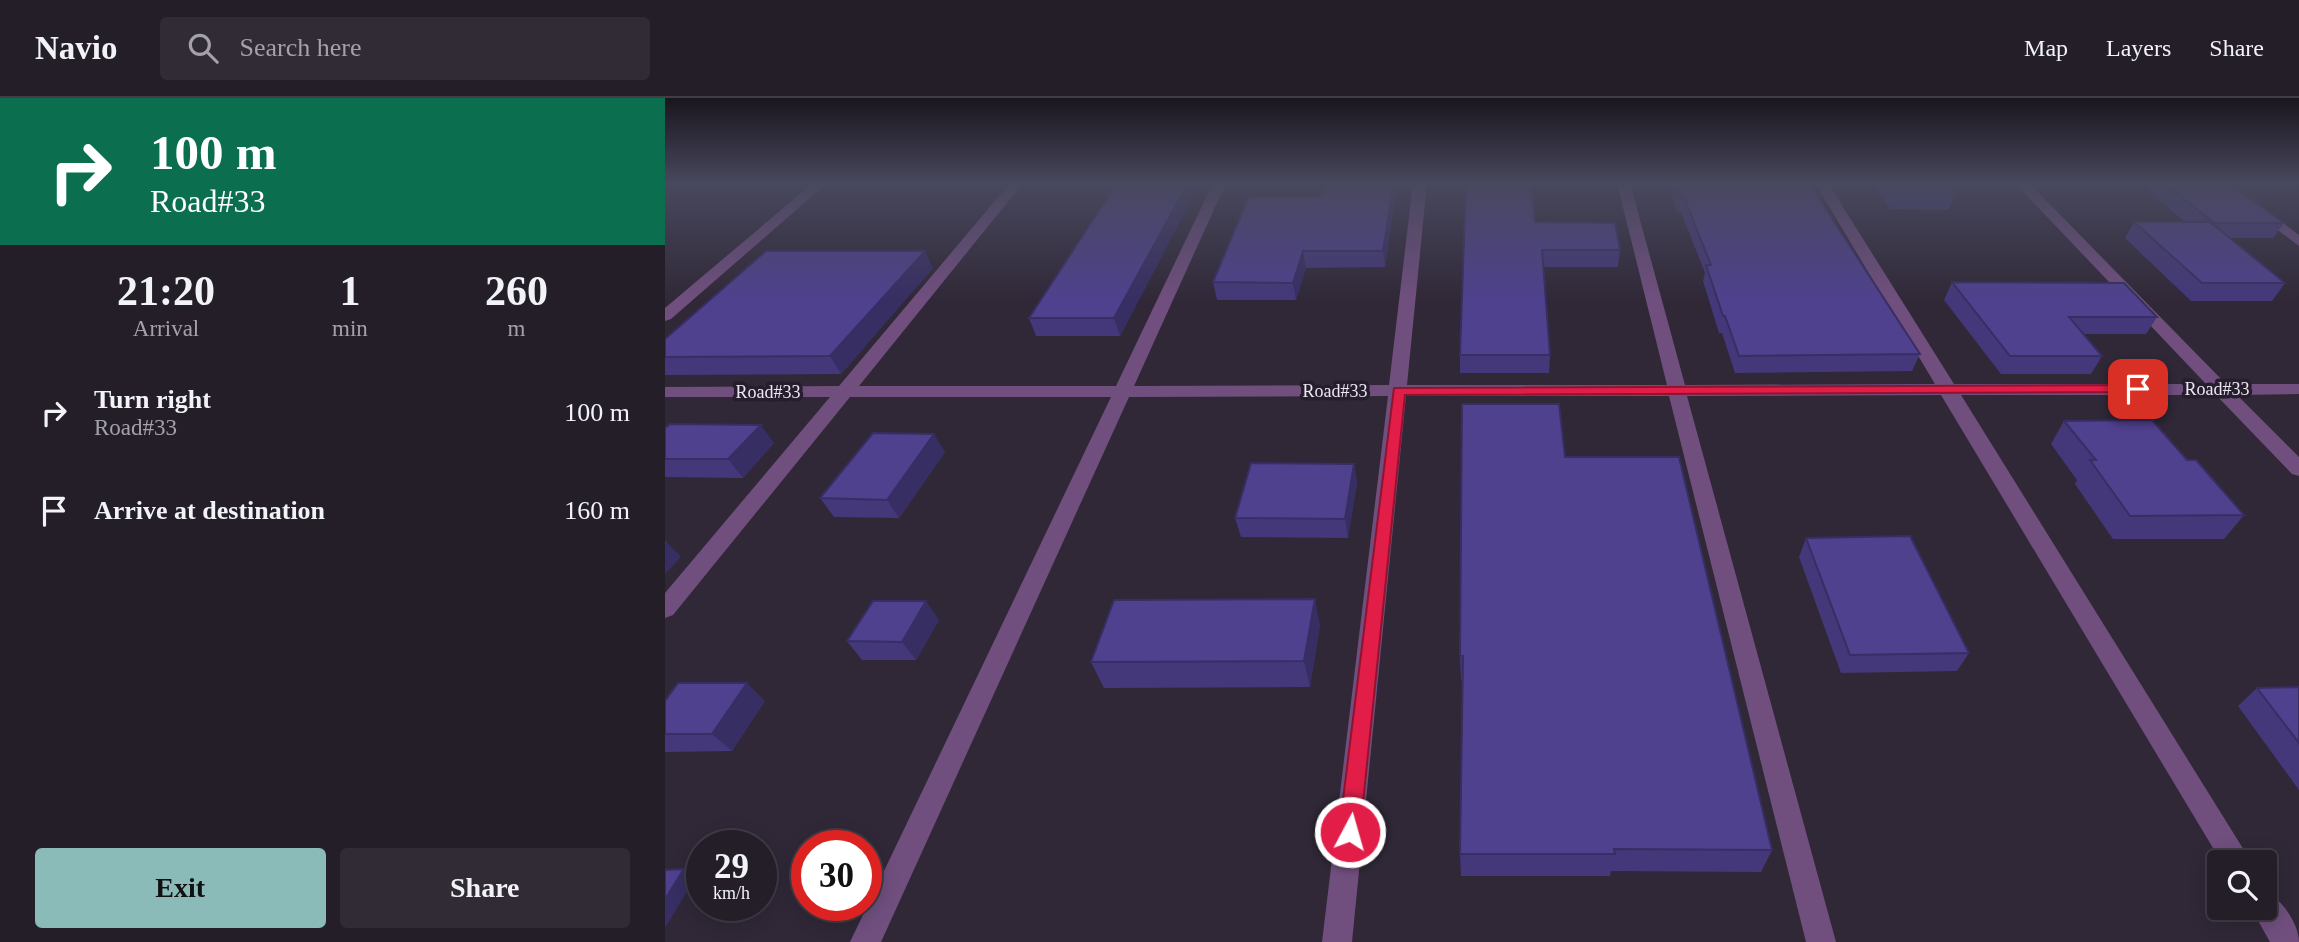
<!DOCTYPE html>
<html lang="en">
<head>
<meta charset="utf-8">
<style>
	body { margin:0; font-family:"Times New Roman",serif; background:#302b35; color:#f1f3f6; height:100vh; display:flex; flex-direction:column; font-size:26px; white-space:nowrap }
	* { box-sizing:border-box; margin:0 }
	p { font-size:23px; color:#a3a2a8 }
	.icon { flex:none; width:38px; height:38px; fill:none; stroke:currentColor; stroke-width:2; stroke-linecap:round; stroke-linejoin:round }
	.map { position:relative; flex:1; overflow:hidden }
	.details { display:flex; flex-direction:column; background:#241e29; width:665px }
	.details>* { flex:none }
	.hud { background:#0b6e4f; color:#fff; overflow:hidden }
	.tools { position:absolute; left:1542px; top:752px; display:grid; gap:14px }
	.tools a { display:grid; place-items:center; width:70px; height:70px; border-radius:7px; background:#241e29; box-shadow:0 4px 18px #0003,0 0 0 2px #413c46; font-size:35px }
	.speed { position:absolute; left:21px; top:732px; display:flex; gap:14px; font-size:35px; font-weight:700; text-align:center }
	.speed>* { display:grid; place-content:center; width:91px; height:91px; border-radius:50%; background:#241e29; box-shadow:0 4px 18px #0003,0 0 0 2px #413c46; line-height:1 }
	.speed small { font-size:18px; font-weight:400 }
	.speed .limit { border:10px solid #d22; background:#fff; color:#111 }
	.pin { position:absolute; display:grid; place-items:center; width:60px; height:60px; color:#fff; margin:-30px; border-radius:14px; box-shadow:0 4px 10px #0006 }
	.me { position:absolute; width:77px; margin:-38px; rotate:6deg; stroke-linejoin:round; filter:drop-shadow(0 0 5px #0008) }
	.turn { display:flex; align-items:center; gap:24px; height:147px; padding:0 35px; font-size:32px }
	.turn .icon { width:91px; height:91px; stroke-width:2.5 }
	.turn b { display:block; font-size:49px; line-height:60px }
	.eta { display:flex; justify-content:space-evenly; align-items:center; height:119px; text-align:center }
	.eta b { font-size:42px; font-weight:600; line-height:49px }
	.action { display:flex; gap:14px; margin-top:auto; padding:14px 35px }
	.action a { flex:1; height:80px; border-radius:7px; background:#8bbbb9; color:#111; font-size:28px; font-weight:600; line-height:80px; text-align:center }
	.action a+a { background:#302b35; color:#f1f3f6 }
	ul { padding:0; list-style:none }
	li { display:flex; align-items:center; gap:21px; height:98px; padding:0 35px }
	li div { flex:1 }
	li b { display:block; font-size:26px }
	li em { font-style:normal }
	header { display:flex; align-items:center; gap:42px; box-sizing:border-box; height:98px; padding:0 35px; background:#241e29; border-bottom:2px solid #413c46 }
	header strong { font-size:33px }
	nav { display:flex; gap:38px; margin-inline-start:auto; font-size:24px }
	.search { width:490px; height:63px; background:#302b35; display:flex; align-items:center; gap:18px; box-sizing:border-box; padding:0 24px; border-radius:7px; color:#a3a2a8; font-size:26px }
	main { display:flex; flex:1; min-height:0 }
	.map>svg:first-child { display:block }
	.lines { fill:none; stroke-linecap:round; stroke-linejoin:round }
	.street { fill:#704f7e; fill-rule:evenodd }
	.wall { fill:#44387a }
	.shaded-wall { fill:#372e63 }
	.building { fill:#4f418e; stroke:#372e63; stroke-width:2 }
	.route { fill:#e11d48; stroke:#92132f; stroke-width:2 }
	.labels { text-anchor:middle; dominant-baseline:central; stroke-width:7; stroke-linejoin:round; paint-order:stroke }
	.street-label { font-size:18px; fill:#ece7f2; stroke:#261e2d }
</style>
</head>
<body>
<header>
<strong>Navio</strong>
<div class="search"><svg class="icon" aria-label="search" viewBox="0 0 24 24"><circle cx="10" cy="10" r="6"/><path d="M15 15l6 6"/></svg>Search here</div>
<nav><a>Map</a><a>Layers</a><a>Share</a></nav>
</header>
<main>
<section class="details">
<div class="hud">
<div class="turn"><svg class="icon" aria-label="right" viewBox="0 0 24 24"><path d="M7 20v-9h11M14 6l5 5-5 5"/></svg><div><b>100 m</b>Road#33</div></div>
</div>
<div class="eta">
<div><b>21:20</b><p>Arrival</p></div>
<div><b>1</b><p>min</p></div>
<div><b>260</b><p>m</p></div>
</div>
<ul>
<li><svg class="icon" aria-label="right" viewBox="0 0 24 24"><path d="M7 20v-9h11M14 6l5 5-5 5"/></svg><div><b>Turn right</b><p>Road#33</p></div><em>100 m</em></li>
<li><svg class="icon" aria-label="arrive" viewBox="0 0 24 24"><path d="M6 21V4h12l-3 4 3 4H6"/></svg><div><b>Arrive at destination</b></div><em>160 m</em></li>
</ul>
<div class="action"><a>Exit</a><a>Share</a></div>
</section>
<div class="map">
<svg width="1634" height="844" viewBox="0 0 1634 844">
	<rect width="100%" height="100%" fill="#302837"/>
	<g class="lines">
		<g class="street">
			<path d="M148 85H162L6 221 0 223V210Z"/>
			<path d="M345 85H358L194 288H451L548 85H561L469 288 724 287 748 85H762L742 287H1002L952 85H965L1020 287 1270 286 1150 85H1163L1289 286H1541L1350 85H1364L1561 286H1634V296L1572 297 1634 359V378L1627 376 1551 297H1296L1587 765H1557L1276 297 1022 298 1171 844H1141L1004 298H741L687 844H657L723 298 464 299 216 844H185L446 299H185L8 517 0 520V495L165 299H0V289L174 288Z"/>
			<path d="M1550 85H1565L1634 137V148Z"/>
			<path d="M1600 793C1616 800 1634 826 1634 844H1605L1586 810H1600Z"/>
		</g>
	</g>
	<g class="wall">
		<path d="M395 85H535L455 238H371L364 220 450 90 396 89Z"/>
		<path d="M660 85H732L720 169 641 170 631 202H552L548 184 656 98Z"/>
		<path d="M1003 85H1144L1255 256 1247 273 1070 275 1057 235H1054L1038 183 1040 175 1016 114H1012Z"/>
		<path d="M1208 85H1336L1335 88H1283L1290 96 1284 112 1225 111Z"/>
		<path d="M1474 85H1563L1619 125 1608 140H1565L1620 185 1607 203H1526L1460 140 1469 124H1520Z"/>
		<path d="M870 124 955 152 953 169H878L885 257 884 275H795V257Z"/>
		<path d="M268 170 176 276 0 277V241Z"/>
		<path d="M1287 184 1492 219 1481 236H1419L1437 258 1426 276H1336L1279 202Z"/>
		<path d="M1399 323 1522 362 1579 417 1559 441H1448L1410 386 1412 382 1386 346Z"/>
		<path d="M0 330 109 345 78 380 0 379Z"/>
		<path d="M280 354 234 420 169 419 155 400Z"/>
		<path d="M900 359 1107 752 1096 774 946 773 945 778H796L795 756 798 583H796L795 558Z"/>
		<path d="M689 366 692 385 683 440 576 439 570 420Z"/>
		<path d="M1141 440 1304 555 1292 573 1176 575 1134 459Z"/>
		<path d="M274 522 251 562H197L182 543Z"/>
		<path d="M655 527 645 589 439 590 426 564Z"/>
		<path d="M1634 589V692L1573 608 1592 590Z"/>
		<path d="M0 603H100L67 653 0 654Z"/>
	</g>
	<g class="shaded-wall">
		<path d="M523 85H535L455 238 449 220Z"/>
		<path d="M729 85H732L720 169 718 153Z"/>
		<path d="M260 153 268 170 176 276 165 258Z"/>
		<path d="M638 153 641 170 631 202 628 185Z"/>
		<path d="M96 327 109 345 78 380 63 361Z"/>
		<path d="M269 336 280 354 234 420 222 402Z"/>
		<path d="M689 366 692 385 683 440 680 421Z"/>
		<path d="M0 442 16 459 0 476Z"/>
		<path d="M650 501 655 527 645 589 639 563Z"/>
		<path d="M261 503 274 522 251 562 237 544Z"/>
		<path d="M82 585 100 603 67 653 47 636Z"/>
		<path d="M19 771 31 779 0 830V801Z"/>
	</g>
	<g class="building">
		<path d="M452 85H523L449 220H364Z"/>
		<path d="M660 85H729L718 153H638L628 185 548 184 584 98H656Z"/>
		<path d="M801 85H867L870 124 950 125 955 152H877L885 257H795Z"/>
		<path d="M1010 85H1144L1255 256 1074 258 1060 218H1058L1041 167H1046L1019 99H1015Z"/>
		<path d="M1223 85H1281L1290 96H1230Z"/>
		<path d="M1500 85H1563L1619 125H1549Z"/>
		<path d="M1469 124H1545L1620 185H1537Z"/>
		<path d="M101 153H260L165 258 0 259V241Z"/>
		<path d="M1287 184 1459 185 1492 219H1404L1437 258H1345Z"/>
		<path d="M797 306H894L900 359H1014L1107 752 949 751 950 756H795L798 558H795Z"/>
		<path d="M1487 322 1522 362H1531L1579 417 1465 418 1425 362H1431L1399 323Z"/>
		<path d="M5 326 96 327 63 361H0V330Z"/>
		<path d="M208 335 269 336 222 402 155 400Z"/>
		<path d="M586 365 689 366 680 421 570 420Z"/>
		<path d="M1245 438 1304 555 1185 557 1141 440Z"/>
		<path d="M650 501 639 563 426 564 449 502Z"/>
		<path d="M208 503H261L237 544 182 543Z"/>
		<path d="M13 585H82L47 636H0V603Z"/>
		<path d="M1634 589V645L1592 590Z"/>
		<path d="M19 771 0 801V772Z"/>
	</g>
	<linearGradient id="sky" x2="0" y2="1"><stop stop-color="#1a161e"/><stop offset="0.42" stop-color="#48485e"/><stop offset="1" stop-color="#48485e" stop-opacity="0"/></linearGradient>
	<rect width="1634" height="203" fill="url(#sky)"/>
	<path class="route" d="M1473 287 1480 291 1478 294 740 297 695 734 692 741 685 744 677 741 674 734 729 290Z"/>
	<g class="labels">
		<g class="street-label">
			<text x="1552" y="291">Road#33</text>
			<text x="670" y="293">Road#33</text>
			<text x="103" y="294">Road#33</text>
		</g>
	</g>
</svg>
<div class="tools">
<a><svg class="icon" aria-label="search" viewBox="0 0 24 24"><circle cx="10" cy="10" r="6"/><path d="M15 15l6 6"/></svg></a>
</div>
<div class="speed"><div>29<small>km/h</small></div><div class="limit">30</div></div>
<div class="pin" style="left:1473px;top:291px;background:#d93025"><svg class="icon" aria-label="arrive" viewBox="0 0 24 24"><path d="M6 21V4h12l-3 4 3 4H6"/></svg></div>
<svg class="me" style="left:685px;top:734px" viewBox="-20 -20 40 40"><circle r="17" fill="#e11d48" stroke="#fff" stroke-width="3"/><path d="M0-11L8 9 0 5-8 9z" fill="#fff"/></svg>
</div>
</main>
</body>
</html>
